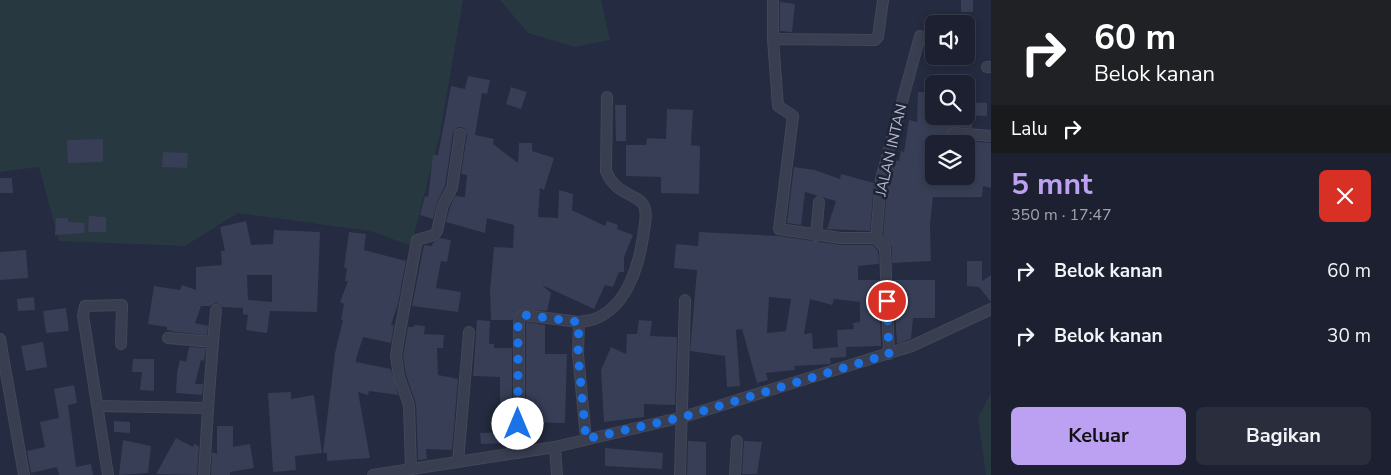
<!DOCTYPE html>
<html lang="id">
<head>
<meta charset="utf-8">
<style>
	body { margin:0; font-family:"Nunito Sans",sans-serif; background:#292d3c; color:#f1f3f6; height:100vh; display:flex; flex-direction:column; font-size:19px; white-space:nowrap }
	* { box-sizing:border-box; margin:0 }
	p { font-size:16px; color:#a0a3ab }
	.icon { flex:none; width:28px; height:28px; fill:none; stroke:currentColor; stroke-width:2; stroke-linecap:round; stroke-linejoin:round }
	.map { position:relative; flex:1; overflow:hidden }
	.panel { display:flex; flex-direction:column; background:#1c2030; width:400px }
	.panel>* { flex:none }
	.hud { background:#202124; color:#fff; overflow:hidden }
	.tools { position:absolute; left:925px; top:15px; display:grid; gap:10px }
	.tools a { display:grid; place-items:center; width:50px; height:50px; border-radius:8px; background:#1c2030; box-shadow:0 2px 8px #0003,0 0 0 1px #3a3e4c; font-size:25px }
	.pin { position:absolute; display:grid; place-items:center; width:42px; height:42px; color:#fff; margin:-21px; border:2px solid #fff; border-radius:50%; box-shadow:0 1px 5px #0007 }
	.me { position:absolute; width:55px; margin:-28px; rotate:0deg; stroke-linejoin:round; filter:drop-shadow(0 0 4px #0008) }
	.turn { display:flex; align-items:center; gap:18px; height:105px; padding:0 20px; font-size:22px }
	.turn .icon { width:65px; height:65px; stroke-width:2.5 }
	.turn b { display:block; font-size:35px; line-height:42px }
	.then { display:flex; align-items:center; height:48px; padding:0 20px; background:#0003; gap:10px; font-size:19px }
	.round { display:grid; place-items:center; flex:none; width:52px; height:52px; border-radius:8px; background:#292d3c }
	.head { display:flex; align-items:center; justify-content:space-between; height:85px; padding:0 20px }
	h1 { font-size:30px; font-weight:700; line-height:38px; color:#bca0f2 }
	.action { display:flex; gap:10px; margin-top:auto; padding:10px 20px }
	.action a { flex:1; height:58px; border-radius:8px; background:#bca0f2; color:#111; font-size:20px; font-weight:700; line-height:58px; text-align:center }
	.action a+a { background:#292d3c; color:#f1f3f6 }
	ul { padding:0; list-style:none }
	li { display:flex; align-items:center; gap:15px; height:65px; padding:0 20px }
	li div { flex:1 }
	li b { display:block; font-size:19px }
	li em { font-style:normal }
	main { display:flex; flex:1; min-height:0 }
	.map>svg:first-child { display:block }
	.green { fill:#273841 }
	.building { fill:#373e56; fill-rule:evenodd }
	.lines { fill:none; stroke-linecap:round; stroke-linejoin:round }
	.street-casing { stroke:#434759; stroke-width:12 }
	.street { stroke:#393e50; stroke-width:10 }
	.route { stroke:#1a73e8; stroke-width:9; stroke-dasharray:0 16.2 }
	.labels { text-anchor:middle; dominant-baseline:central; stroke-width:5; stroke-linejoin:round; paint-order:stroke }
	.street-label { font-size:15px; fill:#b6b9ca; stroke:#1e2335 }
</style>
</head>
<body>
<main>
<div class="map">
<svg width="991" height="475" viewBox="0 0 991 475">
	<rect width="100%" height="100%" fill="#252b40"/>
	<g class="green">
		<path d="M0 0H463L440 134 411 246 371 231 238 213 185 246 59 241 39 167 0 172Z"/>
		<path d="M500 0H601L610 40 575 47 528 33Z"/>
		<path d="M991 393V475H986L978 418Z"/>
	</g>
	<g class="building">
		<rect x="961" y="0" width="12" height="12"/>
		<path d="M780 2 795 4 792 32 780 31Z"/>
		<path d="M468 76 490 80 487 94 482 93 475 135 494 139 493 144 518 163 519 143H532V151L554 158 544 190 540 188 538 217 558 218 559 190 573 194 572 210 605 226 607 221 618 225 617 229 633 235 624 257V272H619L613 287 605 285 594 309 542 285 551 293 547 311 521 309 512 320H491L490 290 494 247 513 248 514 225 487 218 485 233 446 222 450 207 455 196 465 197 467 175 461 174 467 135 464 128 458 127 453 133 445 186 437 202 433 219 420 215 425 196 428 197 433 155H438L451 86 465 89Z"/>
		<path d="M511 87 527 92 521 109 506 104Z"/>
		<path d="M918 92H934V118L972 116V128L952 127 947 135H931L928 155 934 156V176H966V141L991 143V188L983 186 982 197H933L930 224 931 261 892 263V247L883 236 887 186 893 160 899 161 901 151 904 152 909 120 917 122Z"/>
		<path d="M966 102 987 103V116L966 115Z"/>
		<path d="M615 105H626V141H616Z"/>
		<path d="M667 109 693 110 691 145 700 146 699 194 661 193V177L626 176V145H646L647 138 666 139Z"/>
		<path d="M103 139V162L68 163 67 140Z"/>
		<path d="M163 152 188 153 187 168 162 167Z"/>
		<path d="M794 167 815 170 840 179 841 174 874 183 870 231 827 229 836 201 805 192 801 225 787 223Z"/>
		<path d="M0 178H12L13 193H0Z"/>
		<path d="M89 216 106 217V232H88Z"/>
		<path d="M56 218H68V222L85 223 84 233 55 235Z"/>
		<path d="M246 221 251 245 273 244 274 230 320 232 317 312 270 311 267 333 246 330 248 315 243 314V308L222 307 216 303 210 306H201L195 323 208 326 207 335 176 332 167 330V327L148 324 154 286 180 290 182 285 196 290V267L222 265 221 251H225L220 227ZM247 275H272V302L248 300Z"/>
		<path d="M349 232 366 234 364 250 406 261 398 304 391 325H394L391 343 363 337 356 359V362L391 369 398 395 369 391 368 395 358 392 370 458 327 461V453H323L335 353 343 320H341L344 304 340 302 348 281H345L347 268H344Z"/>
		<path d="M699 232 779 236 841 245H873L878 251 879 264 858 266V280H879L881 346 846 347V357L830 358 831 364 794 366 795 370 766 373 768 380 757 383 742 329 736 330 740 386 727 387 725 356 690 351 697 270 674 268 676 244 698 246ZM769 297 791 299 786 331 767 333ZM810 299 832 305 834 299 860 302V322L853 323 854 329 837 330 838 347 813 349 812 333 804 334Z"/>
		<path d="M440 238 451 240 447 262 441 261 436 288 461 292 458 312 412 306 424 245 432 246 433 243Z"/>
		<path d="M26 250 28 278 0 280V252Z"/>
		<path d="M967 261H982V281L991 275V302L979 287 967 286Z"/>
		<path d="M893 280H935V318H913L911 339 897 344Z"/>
		<path d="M34 297 35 310 18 311 17 299Z"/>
		<path d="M66 308 69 331 46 333 43 311Z"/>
		<path d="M477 320 490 321 489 344H494V348H512V405H500V377L473 376Z"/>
		<path d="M639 320 652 321 650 336 677 337 675 405 644 404V417L604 422 601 370 611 347 626 354 627 334H637Z"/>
		<path d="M526 322 545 325V354H567L565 423 526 422Z"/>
		<path d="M414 325 425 326 424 334 444 335 443 348H437L438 375 458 379 452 450 426 449 427 459 418 460 416 404 406 375 403 356 408 327H414Z"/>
		<path d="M43 342 47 367 26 371 21 346Z"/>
		<path d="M189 347 206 348 204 361 201 360 195 384H203L202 395 176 393 177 373 180 360 186 362Z"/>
		<path d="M133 359H154V391L140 390 142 372H132Z"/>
		<path d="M74 385 77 403 68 405 76 467 91 464 93 475H59L57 467 31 473 27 451 45 447 40 422 59 418 54 389Z"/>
		<path d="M291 392V399L314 395 322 453 295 456 296 470 273 472 268 393Z"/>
		<path d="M114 421 130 422V433L114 432Z"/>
		<path d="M217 426H233V447L250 444 254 468 230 472V475H211L212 452 217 454Z"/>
		<path d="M506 432V443L481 444 480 433Z"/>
		<path d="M176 438 193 447 194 444 199 446 197 475 156 474Z"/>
		<path d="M123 440 151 446 148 473 119 475Z"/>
		<path d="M688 441 706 442V475H687Z"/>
		<path d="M744 441 762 442 757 474H742Z"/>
		<path d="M605 448 663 453 662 469 605 466Z"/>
	</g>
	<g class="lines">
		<g class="street-casing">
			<g id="street">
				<path d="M773 39V0"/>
				<path d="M987 67H991"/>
				<path d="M954 133 991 136"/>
				<path d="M816 236 819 202"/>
				<path d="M876 238H841L779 229 793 116 778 106 773 39 875 40 878 37 883 0"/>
				<path d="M168 338 213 342 208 408"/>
				<path d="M0 339 24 475"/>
				<path d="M213 342 216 310"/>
				<path d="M889 354 885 248 876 238 881 179 920 36"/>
				<path d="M98 406 208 408 204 475"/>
				<path d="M586 439 578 354 579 322C586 321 595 320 601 316 628 302 639 264 643 237 644 228 648 214 644 206 639 194 616 196 606 171L607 97"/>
				<path d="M555 447 557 475"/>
				<path d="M519 453V320L523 315 579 322"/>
				<path d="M458 462 469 332"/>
				<path d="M411 469 409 405 399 377 396 356 398 342 417 240 434 235 437 231 443 205 452 188 460 134"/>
				<path d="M108 475 83 315 85 306 122 305 121 344"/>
				<path d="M373 475 555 447 683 417 912 346 991 309"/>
				<path d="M680 475 685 300"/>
				<path d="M735 475 737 441"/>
			</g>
		</g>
		<use href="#street" class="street"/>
	</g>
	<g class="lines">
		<path class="route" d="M518 424V323L524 315 579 322 578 354 586 439 683 417 889 354 887 301"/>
	</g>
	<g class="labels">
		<g class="street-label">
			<text transform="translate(891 150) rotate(-77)">JALAN INTAN</text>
		</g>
	</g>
</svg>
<div class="tools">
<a><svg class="icon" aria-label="sound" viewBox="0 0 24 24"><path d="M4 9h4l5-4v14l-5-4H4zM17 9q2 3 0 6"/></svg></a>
<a><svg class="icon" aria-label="search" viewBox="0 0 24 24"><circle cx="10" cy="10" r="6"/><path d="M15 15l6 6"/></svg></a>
<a><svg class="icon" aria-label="layers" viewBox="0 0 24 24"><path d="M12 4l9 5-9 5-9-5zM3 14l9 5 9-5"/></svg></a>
</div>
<div class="pin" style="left:887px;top:301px;background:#d93025"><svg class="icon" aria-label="arrive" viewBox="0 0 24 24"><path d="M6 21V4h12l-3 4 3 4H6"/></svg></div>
<svg class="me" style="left:518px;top:424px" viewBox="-20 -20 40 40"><circle r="19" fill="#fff"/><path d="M0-13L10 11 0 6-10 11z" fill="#1a73e8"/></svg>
</div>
<section class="panel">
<div class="hud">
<div class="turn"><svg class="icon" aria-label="right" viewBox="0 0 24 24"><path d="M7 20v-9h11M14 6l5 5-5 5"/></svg><div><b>60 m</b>Belok kanan</div></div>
<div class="then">Lalu<svg class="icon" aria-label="right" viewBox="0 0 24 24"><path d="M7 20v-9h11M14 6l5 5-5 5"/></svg></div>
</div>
<div class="head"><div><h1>5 mnt</h1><p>350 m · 17:47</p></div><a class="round" style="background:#d93025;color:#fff"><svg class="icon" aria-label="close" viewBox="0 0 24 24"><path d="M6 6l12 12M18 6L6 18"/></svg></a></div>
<ul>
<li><svg class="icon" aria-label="right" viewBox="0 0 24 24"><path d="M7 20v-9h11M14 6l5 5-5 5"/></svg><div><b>Belok kanan</b></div><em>60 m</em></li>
<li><svg class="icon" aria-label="right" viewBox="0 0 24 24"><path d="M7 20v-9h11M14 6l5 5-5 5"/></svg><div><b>Belok kanan</b></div><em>30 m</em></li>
</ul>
<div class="action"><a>Keluar</a><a>Bagikan</a></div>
</section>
</main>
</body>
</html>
